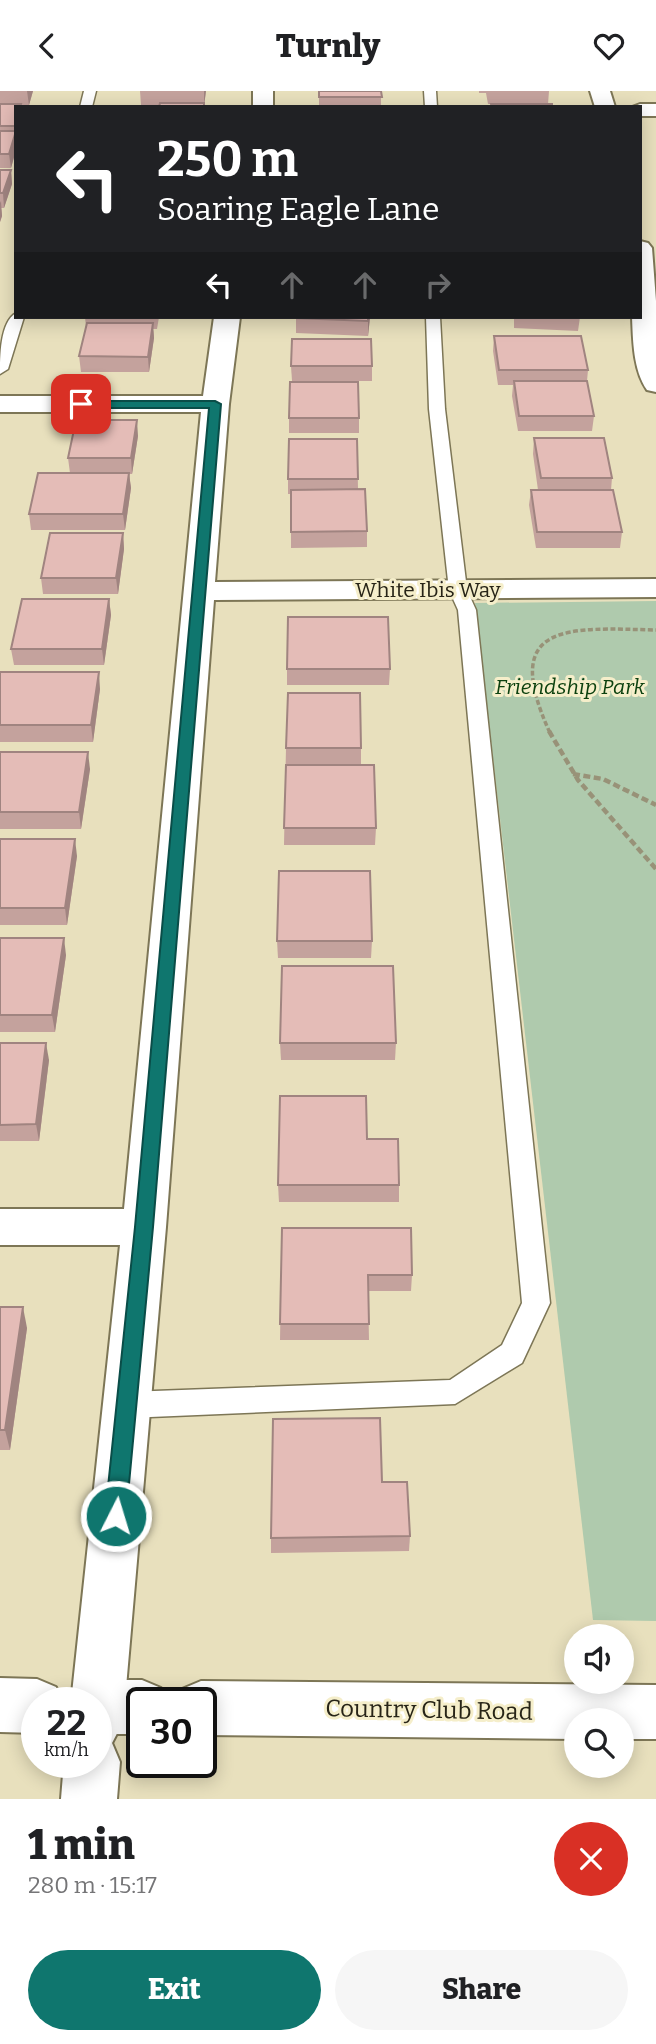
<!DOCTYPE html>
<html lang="en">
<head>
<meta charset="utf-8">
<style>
	body { margin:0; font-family:Bitter,serif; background:#f6f6f6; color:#202124; height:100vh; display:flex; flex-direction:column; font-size:26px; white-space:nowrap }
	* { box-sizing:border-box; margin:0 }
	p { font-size:23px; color:#757577 }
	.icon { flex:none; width:38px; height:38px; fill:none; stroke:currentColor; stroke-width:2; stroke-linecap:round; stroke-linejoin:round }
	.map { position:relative; height:1708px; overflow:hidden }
	.drawer { display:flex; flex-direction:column; background:#fff; flex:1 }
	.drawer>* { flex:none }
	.guide { position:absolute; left:14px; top:14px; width:628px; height:214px; border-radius:0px; box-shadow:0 4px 18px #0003; background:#202124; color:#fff; overflow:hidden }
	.tools { position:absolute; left:564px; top:1533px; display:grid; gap:14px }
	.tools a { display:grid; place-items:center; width:70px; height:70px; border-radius:50%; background:#fff; box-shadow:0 4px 18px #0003; font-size:35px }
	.speed { position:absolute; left:21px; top:1596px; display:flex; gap:14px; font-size:35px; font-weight:700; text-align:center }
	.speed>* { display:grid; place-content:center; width:91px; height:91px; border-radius:50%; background:#fff; box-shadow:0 4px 18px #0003; line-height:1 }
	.speed small { font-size:18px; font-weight:400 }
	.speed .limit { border:4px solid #111; border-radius:10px; background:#fff; color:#111 }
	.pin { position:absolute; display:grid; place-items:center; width:60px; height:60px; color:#fff; margin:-30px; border-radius:14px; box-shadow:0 4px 10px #0006 }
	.me { position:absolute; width:77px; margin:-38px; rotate:5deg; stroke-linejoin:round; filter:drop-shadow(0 0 5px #0008) }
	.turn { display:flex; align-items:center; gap:24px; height:147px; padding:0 28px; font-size:32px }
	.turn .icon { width:91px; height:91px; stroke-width:2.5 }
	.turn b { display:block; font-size:49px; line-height:60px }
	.lanes { display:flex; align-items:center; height:66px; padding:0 28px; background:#0003; justify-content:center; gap:35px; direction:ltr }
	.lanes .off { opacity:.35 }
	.round { display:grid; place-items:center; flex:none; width:74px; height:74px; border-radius:37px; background:#f6f6f6 }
	.head { display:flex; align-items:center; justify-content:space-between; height:119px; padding:0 28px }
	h1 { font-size:42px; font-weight:800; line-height:52px }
	.primary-button { display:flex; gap:14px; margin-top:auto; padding:14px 28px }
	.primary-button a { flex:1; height:80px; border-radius:42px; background:#0f766e; color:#fff; font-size:28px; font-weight:800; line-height:80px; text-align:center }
	.primary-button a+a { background:#f6f6f6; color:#202124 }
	header { display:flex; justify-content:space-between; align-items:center; height:91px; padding:0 28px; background:#fff; font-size:32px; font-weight:800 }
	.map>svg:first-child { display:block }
	.green { fill:#afcaad }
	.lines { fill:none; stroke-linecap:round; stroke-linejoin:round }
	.lane-casing { stroke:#7d7656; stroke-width:3 }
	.street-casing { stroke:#7d7656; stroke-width:4 }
	.secondary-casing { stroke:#7d7656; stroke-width:4 }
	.path-far1 { stroke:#989278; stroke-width:3.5; stroke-dasharray:5 2.5; stroke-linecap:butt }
	.path { stroke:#989278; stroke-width:4.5; stroke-dasharray:7 3.5; stroke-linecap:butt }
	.lane { fill:#fff; fill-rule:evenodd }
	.street { fill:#fff; fill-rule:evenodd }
	.secondary { fill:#fff; fill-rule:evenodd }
	.wall { fill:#c4a29d }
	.shaded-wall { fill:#a08480 }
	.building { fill:#e4bcb7; stroke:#a08480; stroke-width:2 }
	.route { fill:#0f766e; stroke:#0a4d48; stroke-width:2 }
	.labels { text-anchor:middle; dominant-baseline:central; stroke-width:6; stroke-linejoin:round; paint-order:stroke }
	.street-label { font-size:21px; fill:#272417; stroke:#f5eeca }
	.park-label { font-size:21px; font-style:italic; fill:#0c410f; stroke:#f5eeca }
	.near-street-label { font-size:24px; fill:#272417; stroke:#f5eeca }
</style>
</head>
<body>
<header><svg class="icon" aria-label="back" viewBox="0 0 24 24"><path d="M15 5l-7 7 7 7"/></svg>Turnly<svg class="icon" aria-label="heart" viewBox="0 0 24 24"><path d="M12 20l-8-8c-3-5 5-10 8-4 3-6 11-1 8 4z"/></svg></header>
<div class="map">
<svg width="656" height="1708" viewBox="0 0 656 1708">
	<rect width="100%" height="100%" fill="#e8e0bd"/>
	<path class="green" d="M656 510V1530L593 1529 475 512Z"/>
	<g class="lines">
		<g class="lane-casing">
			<g id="lane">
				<path d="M84 0H96L92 16H80Z"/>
				<path d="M424 0H436L437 16H425Z"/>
				<path d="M16 222V226H24L8 278 0 283C0 266 0 231 16 222Z"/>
				<path d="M426 226H440L445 318 467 499 476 519 550 1212 522 1272 455 1313 127 1327 117 1323 113 1314 117 1305 127 1301 450 1289 502 1254 522 1212 458 519 449 499 429 318Z"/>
			</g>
		</g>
		<g class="street-casing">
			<g id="street">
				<rect x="253" y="0" width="20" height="16"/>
				<path d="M590 0H610L615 16H595Z"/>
				<path d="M640 13H656V25H640V16H632Z"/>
				<path d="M640 150 648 152 652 157 656 210V301L647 299C633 279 633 249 632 226H640Z"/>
				<path d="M214 226H240L229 313 215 491 656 488V506L214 509 166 1136 123 1631 112 1652 120 1671 117 1708H61L64 1671H96V1612H71L120 1154H0V1118H124L201 321H0V305H203Z"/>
			</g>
		</g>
		<g class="secondary-casing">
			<g id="secondary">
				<path d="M0 1587 37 1588 56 1596 63 1612H37V1642L0 1641Z"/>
				<path d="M96 1589H142L161 1597 168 1612H142V1643H96V1612H70L77 1597Z"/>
				<path d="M201 1590 656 1594V1648H621V1629H576V1648L201 1644V1612H176L182 1598Z"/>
			</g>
		</g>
		<path class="path-far1" d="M550 642C498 529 570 537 656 539"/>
		<g class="path">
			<path d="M549 640 578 689 656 778"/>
			<path d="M573 683 603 688 656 714"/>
		</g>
		<use href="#lane" class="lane"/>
		<use href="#street" class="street"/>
		<use href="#secondary" class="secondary"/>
	</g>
	<g class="wall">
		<path d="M0 0H33L29 14H21L22 16H16V59L11 77H0Z"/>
		<path d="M140 0H206L204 16 141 14Z"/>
		<rect x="319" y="0" width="62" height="16"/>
		<path d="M479 0H549L548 13 552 16H491V13H488L486 2H479Z"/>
		<path d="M0 79H11L12 93 4 117H1L2 125 0 131Z"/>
		<path d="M85 226H159L157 238H153L154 247 149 281H81L79 265 86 236Z"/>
		<path d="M296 226H370L368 245 296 242Z"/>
		<path d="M514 226H580L578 240 514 237Z"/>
		<path d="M494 245 588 279 587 290 594 325 592 340H518L512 305 513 294H498L493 260Z"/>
		<path d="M291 275H372V290H292Z"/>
		<rect x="289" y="327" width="70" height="15"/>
		<path d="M138 345 132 383H129L131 397 125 439H31L29 423 70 382 68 367Z"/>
		<path d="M534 347 612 387 611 399 622 441 620 457H536L529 414 531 399H538L533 363Z"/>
		<path d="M357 348 358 398 367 440V456L291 457V403H288V388Z"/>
		<path d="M123 442 124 458 118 503H43L41 487Z"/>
		<path d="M109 508 111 524 104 574H14L11 558Z"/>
		<path d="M287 578H390L389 594H287Z"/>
		<path d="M0 581 100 598 93 651H0Z"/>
		<path d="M286 657H361V674L376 737 375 754H284Z"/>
		<path d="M0 661 90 678 81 738H0Z"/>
		<path d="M0 748 77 765 67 834H0Z"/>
		<path d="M0 847 66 864 55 941H0Z"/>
		<path d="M277 850H372L371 867H278Z"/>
		<path d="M0 952 49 969 39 1050H0Z"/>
		<path d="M280 952H396L395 969H281Z"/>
		<path d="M367 1048 399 1094V1111H279L278 1094Z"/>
		<path d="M282 1137 412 1184 411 1200H368L369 1249H280Z"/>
		<path d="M0 1216 27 1237 10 1359H0Z"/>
		<path d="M382 1391 410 1445 409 1460 271 1462V1447Z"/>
	</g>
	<g class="shaded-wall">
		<path d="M27 0H33L29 14Z"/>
		<path d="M204 0H206L204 14Z"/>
		<path d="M16 31V59L11 77 9 63 15 42V35Z"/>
		<path d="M11 79 12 93 4 117 3 102Z"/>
		<path d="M1 110 2 125 0 131V112Z"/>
		<path d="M368 226H370L368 245Z"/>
		<path d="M153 232 154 247 149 281 148 266Z"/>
		<path d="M137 329 138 345 132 383 131 367Z"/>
		<path d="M129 382 131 397 125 439 123 423Z"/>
		<path d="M123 442 124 458 118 503 116 487Z"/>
		<path d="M109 508 111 524 104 574 102 558Z"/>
		<path d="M99 581 100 598 93 651 91 634Z"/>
		<path d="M88 661 90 678 81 738 79 721Z"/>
		<path d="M75 748 77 765 67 834 65 817Z"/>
		<path d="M64 847 66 864 55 941 52 924Z"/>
		<path d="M46 952 49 969 39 1050 36 1033Z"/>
		<path d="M23 1216 27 1237 10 1359 5 1339Z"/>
	</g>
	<g class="building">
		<path d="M319 0H381L382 6H319Z"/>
		<path d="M160 12H204V16H159Z"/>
		<path d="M0 13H21L20 16H16V31L15 35H0Z"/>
		<path d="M491 13H552V16H492Z"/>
		<path d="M0 40H16L9 63H0Z"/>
		<path d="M0 79H11L3 102H0Z"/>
		<path d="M296 226H368V230L296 227Z"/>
		<path d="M87 232H153L148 266 79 265Z"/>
		<path d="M494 245H581L588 279H499Z"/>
		<path d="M292 248H371L372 275H291Z"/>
		<path d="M514 290H587L594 325H519Z"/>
		<path d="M290 291H358L359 327H289Z"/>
		<path d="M76 329H137L131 367H68Z"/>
		<path d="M534 347H604L612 387H541Z"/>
		<path d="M289 348H357L358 388H288Z"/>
		<path d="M38 382H129L123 423H29Z"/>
		<path d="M365 398 367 440 291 441V399Z"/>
		<path d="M531 399H613L622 441H537Z"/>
		<path d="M50 442H123L116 487H41Z"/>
		<path d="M22 508H109L102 558H11Z"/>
		<path d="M288 526H388L390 578H287Z"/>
		<path d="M0 581H99L91 634H0Z"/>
		<path d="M288 602H360L361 657H286Z"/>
		<path d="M0 661H88L79 721H0Z"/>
		<path d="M286 674H374L376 737H284Z"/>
		<path d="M0 748H75L65 817H0Z"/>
		<path d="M279 780H370L372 850H277Z"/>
		<path d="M0 847H64L52 924H0Z"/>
		<path d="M282 875H393L396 952H280Z"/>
		<path d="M0 952H46L36 1033 0 1034Z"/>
		<path d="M280 1005H366L367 1048H398L399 1094H278Z"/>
		<path d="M282 1137H411L412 1184H368L369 1233H280Z"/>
		<path d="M0 1216H23L5 1339H0Z"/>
		<path d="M380 1327 382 1391H407L410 1445 271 1447 273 1328Z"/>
	</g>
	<path class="route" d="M215 310 221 313 153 1136 126 1425 123 1432 116 1435 108 1432 105 1425 135 1136 209 317H81L75 313 81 310Z"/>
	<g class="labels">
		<g class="street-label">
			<text x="428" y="499">White Ibis Way</text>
		</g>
		<g class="park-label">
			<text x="570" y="596">Friendship Park</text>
		</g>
		<g class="near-street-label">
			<text transform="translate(429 1619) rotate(1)">Country Club Road</text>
		</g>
	</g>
</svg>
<div class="tools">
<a><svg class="icon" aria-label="sound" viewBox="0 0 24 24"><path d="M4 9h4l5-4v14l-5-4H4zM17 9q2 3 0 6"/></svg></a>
<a><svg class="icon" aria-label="search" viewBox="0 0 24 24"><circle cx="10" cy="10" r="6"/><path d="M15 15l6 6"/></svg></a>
</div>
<div class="speed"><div>22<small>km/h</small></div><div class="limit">30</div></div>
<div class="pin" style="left:81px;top:313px;background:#d93025"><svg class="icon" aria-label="arrive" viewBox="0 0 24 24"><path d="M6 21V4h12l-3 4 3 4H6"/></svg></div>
<svg class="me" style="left:116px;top:1425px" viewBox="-20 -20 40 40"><circle r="17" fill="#0f766e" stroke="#fff" stroke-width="3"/><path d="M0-11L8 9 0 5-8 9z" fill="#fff"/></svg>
<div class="guide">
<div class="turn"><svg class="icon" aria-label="left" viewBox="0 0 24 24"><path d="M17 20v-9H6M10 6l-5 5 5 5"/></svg><div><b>250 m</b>Soaring Eagle Lane</div></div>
<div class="lanes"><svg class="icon" aria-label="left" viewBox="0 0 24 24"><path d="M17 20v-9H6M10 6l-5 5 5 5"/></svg><svg class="icon off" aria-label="ahead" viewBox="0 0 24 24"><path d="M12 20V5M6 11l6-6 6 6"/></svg><svg class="icon off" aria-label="ahead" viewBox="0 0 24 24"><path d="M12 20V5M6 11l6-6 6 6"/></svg><svg class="icon off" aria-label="right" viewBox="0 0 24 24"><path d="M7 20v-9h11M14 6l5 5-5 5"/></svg></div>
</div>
</div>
<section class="drawer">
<div class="head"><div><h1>1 min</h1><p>280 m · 15:17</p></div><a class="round" style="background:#d93025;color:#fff"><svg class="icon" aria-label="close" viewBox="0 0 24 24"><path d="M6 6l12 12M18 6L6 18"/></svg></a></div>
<div class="primary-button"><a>Exit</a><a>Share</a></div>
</section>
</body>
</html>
